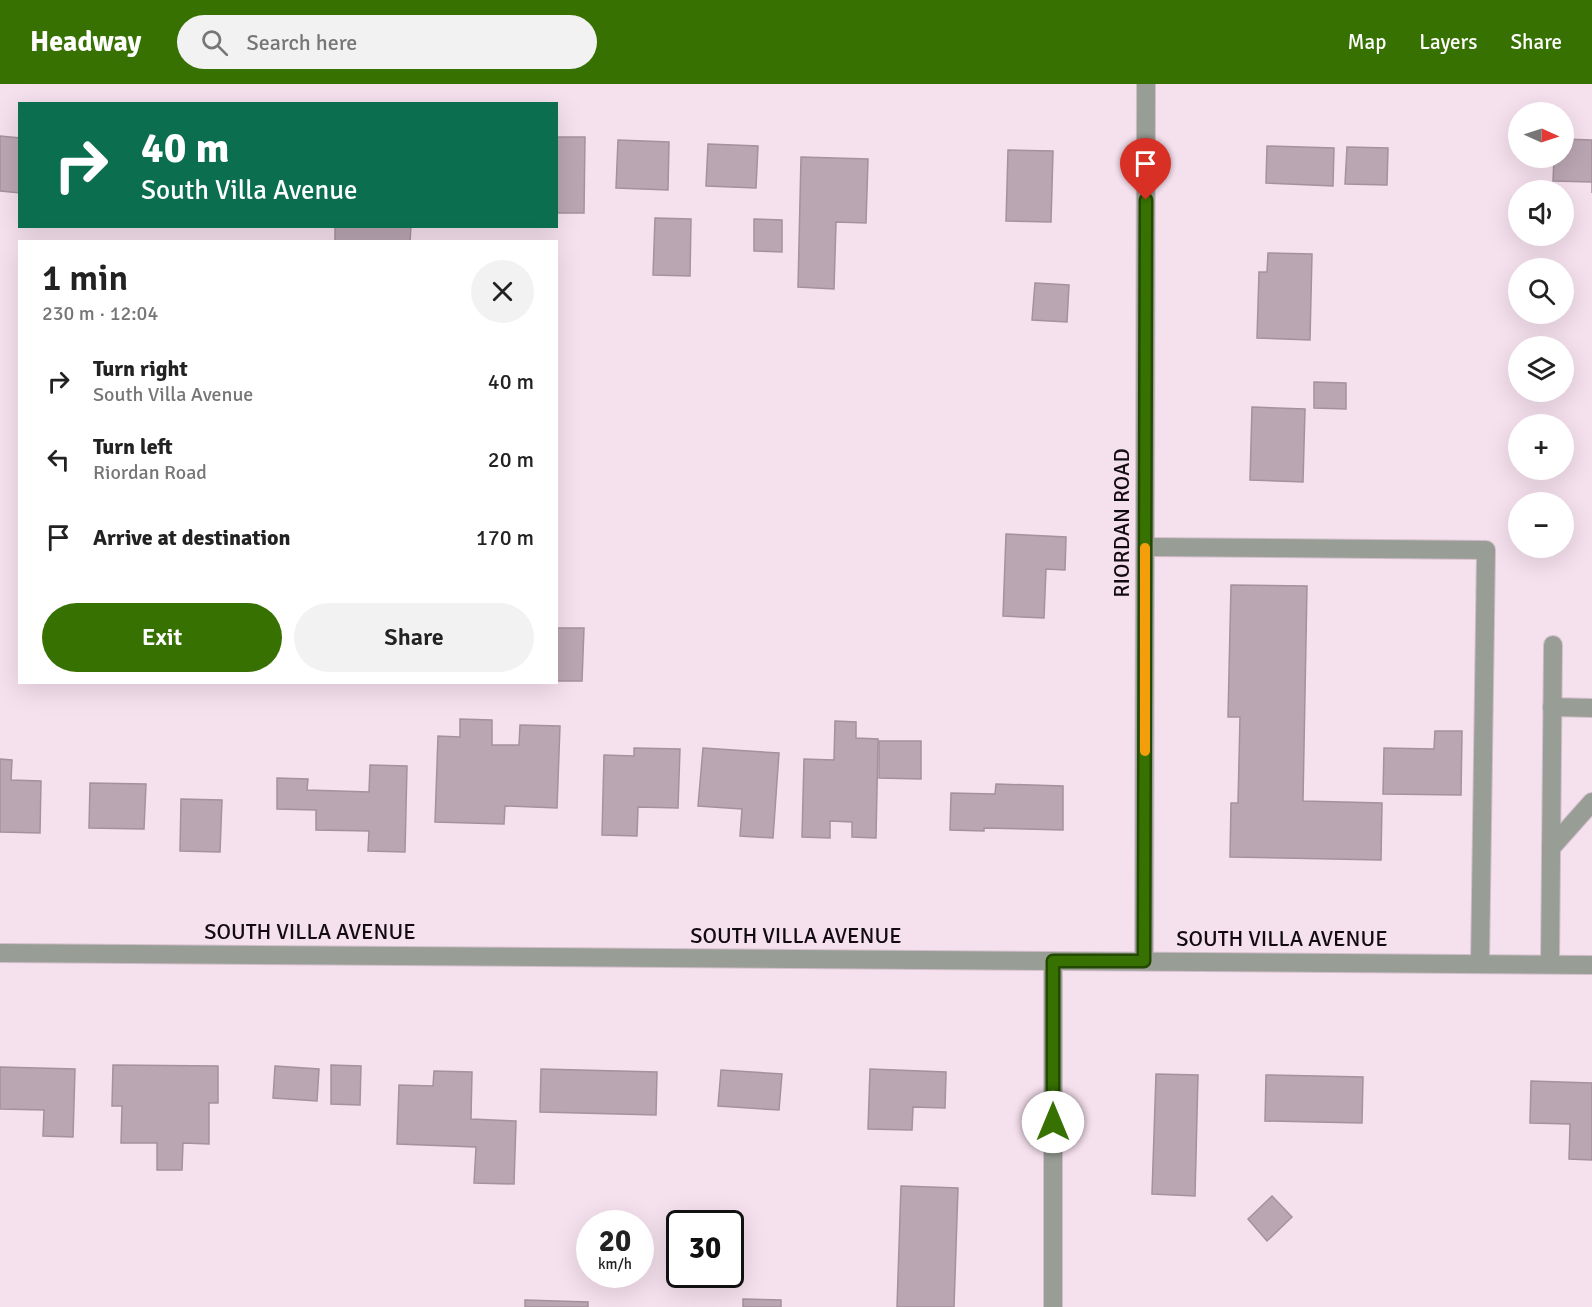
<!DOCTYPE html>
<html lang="en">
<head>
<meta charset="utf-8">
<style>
	body { margin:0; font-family:Signika,sans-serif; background:#f2f2f2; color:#222; height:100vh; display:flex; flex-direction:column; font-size:22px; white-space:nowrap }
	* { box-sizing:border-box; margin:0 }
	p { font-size:20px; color:#767676 }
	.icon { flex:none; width:33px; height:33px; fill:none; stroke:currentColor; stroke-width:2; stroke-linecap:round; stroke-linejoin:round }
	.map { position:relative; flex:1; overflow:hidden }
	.sheet { position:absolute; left:18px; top:156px; width:540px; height:444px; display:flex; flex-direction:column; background:#fff; border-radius:0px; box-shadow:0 6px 24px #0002 }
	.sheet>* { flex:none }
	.hud { position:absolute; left:18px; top:18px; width:540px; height:126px; border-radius:0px; box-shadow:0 6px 24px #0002; background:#0b6e4f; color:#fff; overflow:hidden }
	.needle { width:39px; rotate:93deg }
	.buttons { position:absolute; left:1508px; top:18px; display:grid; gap:12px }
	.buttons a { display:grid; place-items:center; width:66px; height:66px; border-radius:50%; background:#fff; box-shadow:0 6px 24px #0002; font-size:30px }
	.speed { position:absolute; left:576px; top:1126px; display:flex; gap:12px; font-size:30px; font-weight:700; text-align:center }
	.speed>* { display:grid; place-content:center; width:78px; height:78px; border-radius:50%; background:#fff; box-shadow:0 6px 24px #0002; line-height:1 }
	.speed small { font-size:15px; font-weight:400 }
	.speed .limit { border:3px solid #111; border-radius:9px; background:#fff; color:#111 }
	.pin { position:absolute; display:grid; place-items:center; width:51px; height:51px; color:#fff; margin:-62px -26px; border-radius:50% 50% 50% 0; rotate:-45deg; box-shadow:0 0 6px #0007 }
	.pin .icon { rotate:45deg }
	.me { position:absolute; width:66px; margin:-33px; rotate:0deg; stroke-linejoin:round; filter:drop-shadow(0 0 4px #0008) }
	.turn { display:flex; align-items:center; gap:21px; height:126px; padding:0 24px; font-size:27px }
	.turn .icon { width:78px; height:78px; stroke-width:2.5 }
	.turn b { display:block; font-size:42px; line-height:51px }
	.round { display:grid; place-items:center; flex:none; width:63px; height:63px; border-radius:32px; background:#f2f2f2 }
	.summary { display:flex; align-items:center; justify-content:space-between; height:102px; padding:0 24px }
	h1 { font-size:36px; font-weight:600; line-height:45px }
	.button { display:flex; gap:12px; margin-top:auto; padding:12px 24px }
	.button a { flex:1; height:69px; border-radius:36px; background:#377101; color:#fff; font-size:24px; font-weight:600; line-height:69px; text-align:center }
	.button a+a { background:#f2f2f2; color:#222 }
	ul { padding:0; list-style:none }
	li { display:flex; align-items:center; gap:18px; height:78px; padding:0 24px }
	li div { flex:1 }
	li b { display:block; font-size:22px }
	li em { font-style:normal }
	header { display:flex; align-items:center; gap:36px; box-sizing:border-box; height:84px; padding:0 30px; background:#377101; color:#fff }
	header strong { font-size:28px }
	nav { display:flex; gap:33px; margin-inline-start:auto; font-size:21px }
	.search { width:420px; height:54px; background:#f2f2f2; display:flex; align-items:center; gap:15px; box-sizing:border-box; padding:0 21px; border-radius:33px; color:#767676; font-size:22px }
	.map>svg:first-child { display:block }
	.building { fill:#baa6b3; stroke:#a4919d; stroke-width:1.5 }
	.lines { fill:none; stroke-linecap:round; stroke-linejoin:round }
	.lane-casing { stroke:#d1beca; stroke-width:20 }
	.street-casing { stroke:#d1beca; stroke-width:20 }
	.lane { stroke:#989d95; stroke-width:18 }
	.street { stroke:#989d95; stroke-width:18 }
	.route-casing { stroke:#244901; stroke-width:15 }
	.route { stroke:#377101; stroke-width:10 }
	.slow { stroke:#f59e0b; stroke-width:10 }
	.labels { text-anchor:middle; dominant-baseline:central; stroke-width:4.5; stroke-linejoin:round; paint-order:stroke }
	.street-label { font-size:22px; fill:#120b10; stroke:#f5e0ed }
</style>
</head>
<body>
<header>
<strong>Headway</strong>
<div class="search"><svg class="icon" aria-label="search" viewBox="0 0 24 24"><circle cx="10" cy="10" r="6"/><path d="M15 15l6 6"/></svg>Search here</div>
<nav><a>Map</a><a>Layers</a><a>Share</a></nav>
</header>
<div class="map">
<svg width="1592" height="1223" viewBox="0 0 1592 1223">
	<rect width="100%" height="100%" fill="#f5e0ed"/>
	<g class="building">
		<path d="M0 52 20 54V109L0 107Z"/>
		<path d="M556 53H585L584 129H556Z"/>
		<path d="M1563 55 1592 56V109V98L1553 97 1554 74H1563Z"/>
		<path d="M618 56 669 58 668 106 616 104Z"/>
		<path d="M708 60 758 62 756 104 706 102Z"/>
		<path d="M1267 62 1334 64 1333 102 1266 99Z"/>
		<path d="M1347 63 1388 64 1387 101 1345 100Z"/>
		<path d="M1008 66 1053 67 1051 138 1006 137Z"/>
		<path d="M801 73 868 75 866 139 836 138 834 205 798 203Z"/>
		<path d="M655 134 691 135 690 192 653 191Z"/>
		<path d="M754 135 782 136V168L754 167Z"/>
		<path d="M335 142H411L410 158H335Z"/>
		<path d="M1268 169 1312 170 1310 256 1257 254 1259 188H1267Z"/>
		<path d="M1035 199 1069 201 1067 238 1032 236Z"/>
		<path d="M1314 298 1346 299V325L1314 324Z"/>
		<path d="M1252 323 1305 325 1303 398 1250 396Z"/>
		<path d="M1006 450 1066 453 1065 486 1046 485 1044 534 1003 532Z"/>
		<path d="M1231 501 1307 502 1303 717 1382 719 1381 776 1230 773 1231 719H1238L1240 633H1228Z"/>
		<path d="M556 544H584L582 597H556Z"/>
		<path d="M460 635 492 636V661H519L520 641 560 642 557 724 505 722 504 740 435 738 438 652 460 653Z"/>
		<path d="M835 637 856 638V654L878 655 876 754 852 753V738L830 737V754L802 753 804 675 834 676Z"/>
		<path d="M1435 647H1462L1461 711 1383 710 1384 664 1434 665Z"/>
		<path d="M879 657H921V695L879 694Z"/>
		<path d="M634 664 680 665 678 724 638 723 637 752 602 751 604 671 634 672Z"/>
		<path d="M703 664 779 669 773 754 740 752 742 725 698 722Z"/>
		<path d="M0 675 12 676 11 696 41 697 40 749 0 748Z"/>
		<path d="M370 681 407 682 405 768 368 767 369 747 316 746V726L277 725V694L308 695 307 706 369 708Z"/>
		<path d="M90 699 146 700 144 745 89 744Z"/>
		<path d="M996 700 1063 702V746L984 744V747L950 746 951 709 995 710Z"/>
		<path d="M181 715 222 716 220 768 180 767Z"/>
		<path d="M113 981 218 982V1019H209V1060L183 1059 182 1086H157V1059H121L122 1022H112Z"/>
		<path d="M331 981 361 982 360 1021 331 1020Z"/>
		<path d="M275 982 319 985 317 1017 273 1014Z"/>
		<path d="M0 983 75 985 73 1053 43 1052 44 1026 0 1025Z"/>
		<path d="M541 985 657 988 656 1031 540 1028Z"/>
		<path d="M870 985 946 988 945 1024 913 1023 912 1046 868 1045Z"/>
		<path d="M721 986 782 990 779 1026 718 1022Z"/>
		<path d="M434 987 472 988 471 1035 516 1037 514 1100 474 1099 476 1063 397 1060 399 1001 433 1002Z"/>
		<path d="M1156 990 1198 991 1195 1112 1152 1110Z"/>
		<path d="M1266 991 1363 993 1362 1039 1265 1037Z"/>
		<path d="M1531 997 1592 999V1076L1569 1075 1570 1040 1530 1039Z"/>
		<path d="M901 1102 958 1104 954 1223H897Z"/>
		<path d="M1272 1112 1292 1133 1267 1157 1248 1135Z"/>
		<path d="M743 1215 781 1216V1223H743Z"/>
		<path d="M525 1216 588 1218V1223H525Z"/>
	</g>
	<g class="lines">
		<g class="lane-casing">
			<g id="lane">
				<path d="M1145 463 1486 466 1480 880"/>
				<path d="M1552 623 1592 624"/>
				<path d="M1551 764 1592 718"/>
				<path d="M1550 880 1553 561"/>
			</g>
		</g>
		<g class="street-casing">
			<g id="street">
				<path d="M0 869 1592 881"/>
				<path d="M1144 877 1146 0"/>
				<path d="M1053 1223V877"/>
			</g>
		</g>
		<use href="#lane" class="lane"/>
		<use href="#street" class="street"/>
	</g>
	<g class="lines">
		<g class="route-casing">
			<path id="route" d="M1053 1038V877H1144L1146 116"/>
		</g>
		<use href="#route" class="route"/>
		<path class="slow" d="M1145 667V464"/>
	</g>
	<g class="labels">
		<g class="street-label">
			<text transform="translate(1121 439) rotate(-90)">RIORDAN ROAD</text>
			<text x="310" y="847">SOUTH VILLA AVENUE</text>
			<text x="796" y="851">SOUTH VILLA AVENUE</text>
			<text x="1282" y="854">SOUTH VILLA AVENUE</text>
		</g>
	</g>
</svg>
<div class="buttons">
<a><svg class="needle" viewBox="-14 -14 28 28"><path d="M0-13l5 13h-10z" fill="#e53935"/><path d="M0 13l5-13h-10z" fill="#767676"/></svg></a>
<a><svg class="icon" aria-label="sound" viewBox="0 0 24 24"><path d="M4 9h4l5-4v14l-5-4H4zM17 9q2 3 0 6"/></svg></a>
<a><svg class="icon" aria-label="search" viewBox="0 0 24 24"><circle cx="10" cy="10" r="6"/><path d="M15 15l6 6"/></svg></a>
<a><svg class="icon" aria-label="layers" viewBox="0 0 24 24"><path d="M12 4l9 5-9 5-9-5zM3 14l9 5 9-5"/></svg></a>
<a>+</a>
<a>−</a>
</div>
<div class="speed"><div>20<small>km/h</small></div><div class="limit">30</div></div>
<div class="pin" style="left:1146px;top:116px;background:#d93025"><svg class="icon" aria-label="arrive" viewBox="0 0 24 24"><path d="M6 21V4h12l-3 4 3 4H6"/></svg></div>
<svg class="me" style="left:1053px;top:1038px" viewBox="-20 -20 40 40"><circle r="19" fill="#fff"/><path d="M0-13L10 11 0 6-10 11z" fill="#377101"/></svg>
<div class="hud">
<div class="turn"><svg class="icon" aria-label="right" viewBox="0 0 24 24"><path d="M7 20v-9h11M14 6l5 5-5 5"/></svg><div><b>40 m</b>South Villa Avenue</div></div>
</div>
<section class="sheet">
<div class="summary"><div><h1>1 min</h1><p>230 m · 12:04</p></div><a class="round"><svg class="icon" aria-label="close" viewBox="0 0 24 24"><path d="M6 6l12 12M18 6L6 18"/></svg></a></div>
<ul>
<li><svg class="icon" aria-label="right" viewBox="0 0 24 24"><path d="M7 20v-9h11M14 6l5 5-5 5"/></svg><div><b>Turn right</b><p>South Villa Avenue</p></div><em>40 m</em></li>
<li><svg class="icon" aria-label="left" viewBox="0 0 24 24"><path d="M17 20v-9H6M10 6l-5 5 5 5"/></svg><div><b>Turn left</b><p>Riordan Road</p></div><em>20 m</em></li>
<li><svg class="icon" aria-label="arrive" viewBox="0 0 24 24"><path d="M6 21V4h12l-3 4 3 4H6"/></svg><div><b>Arrive at destination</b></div><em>170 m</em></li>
</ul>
<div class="button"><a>Exit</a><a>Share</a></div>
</section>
</div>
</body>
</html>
